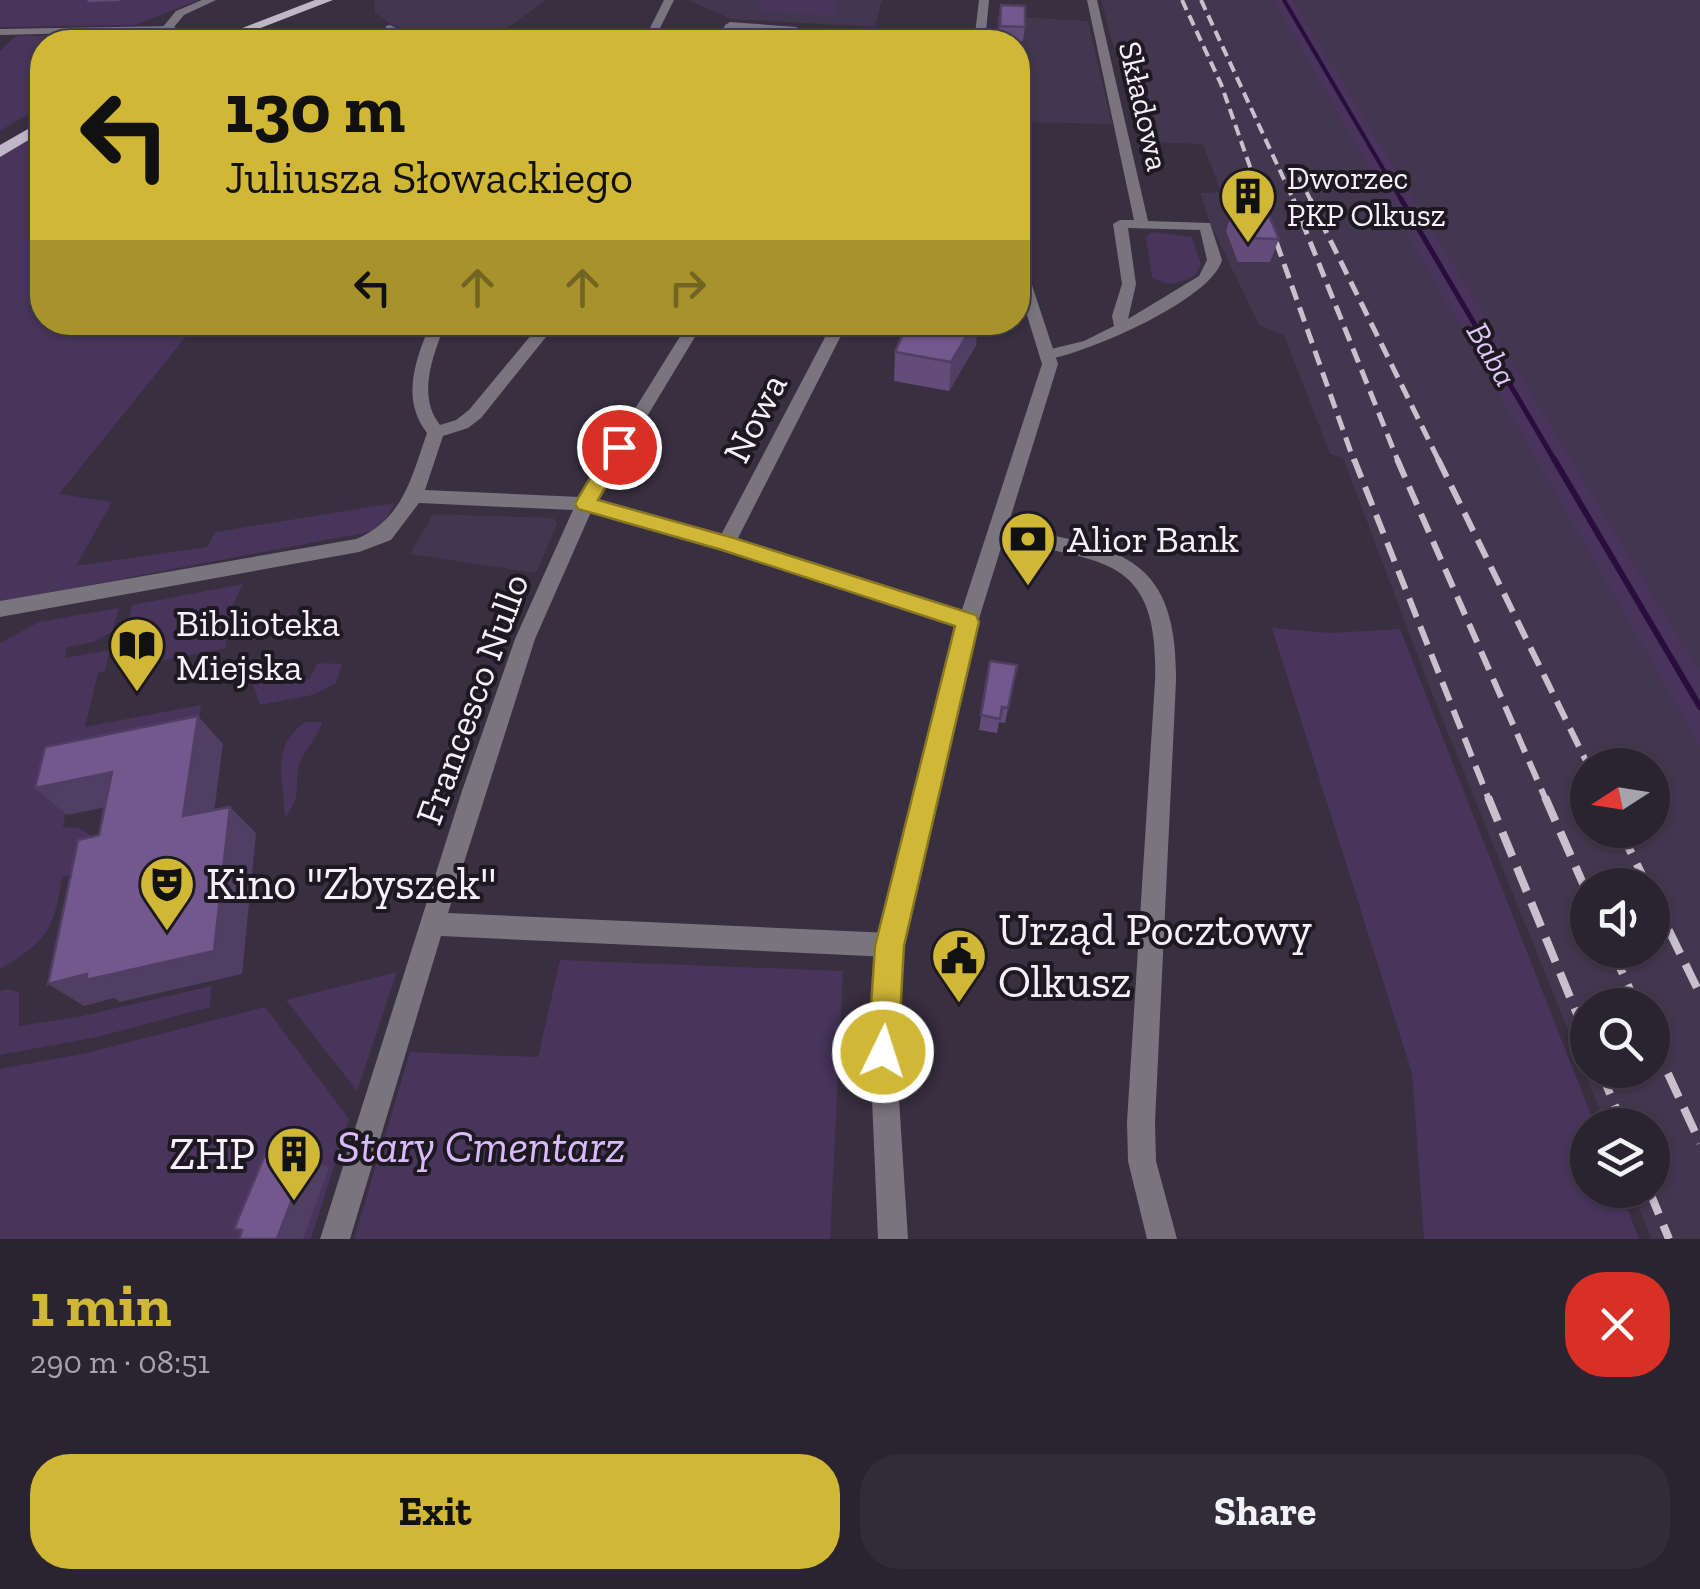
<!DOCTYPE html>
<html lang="en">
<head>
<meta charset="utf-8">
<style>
	body { margin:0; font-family:"Zilla Slab",serif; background:#322b38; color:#f1f3f6; height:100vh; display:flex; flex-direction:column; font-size:38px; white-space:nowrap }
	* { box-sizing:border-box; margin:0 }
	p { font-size:32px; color:#a5a4ab }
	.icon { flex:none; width:55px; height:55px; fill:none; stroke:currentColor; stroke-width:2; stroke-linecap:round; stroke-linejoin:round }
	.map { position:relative; height:1239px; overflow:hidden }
	.drawer { display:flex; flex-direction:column; background:#2a2330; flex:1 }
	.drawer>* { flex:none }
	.hud { position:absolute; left:30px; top:30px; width:1000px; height:305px; border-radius:40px; box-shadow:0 2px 8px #0004,0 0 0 2px #46404c; background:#d1b736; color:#111; overflow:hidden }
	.needle { width:65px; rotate:258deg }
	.controls { position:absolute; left:1570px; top:748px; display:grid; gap:20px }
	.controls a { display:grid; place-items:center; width:100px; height:100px; border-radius:50%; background:#2a2330; box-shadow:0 2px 8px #0004,0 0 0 2px #46404c; font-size:50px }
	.pin { position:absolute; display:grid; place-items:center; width:85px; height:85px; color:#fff; margin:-42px; border:5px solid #fff; border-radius:50%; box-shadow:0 2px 10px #0007 }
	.me { position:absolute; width:110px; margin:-55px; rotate:4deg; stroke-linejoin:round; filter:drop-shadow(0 0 8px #0008) }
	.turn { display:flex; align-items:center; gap:35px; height:210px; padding:0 30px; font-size:45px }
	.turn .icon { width:130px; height:130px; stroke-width:2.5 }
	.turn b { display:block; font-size:70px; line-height:85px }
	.lanes { display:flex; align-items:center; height:95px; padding:0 30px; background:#0003; justify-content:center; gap:50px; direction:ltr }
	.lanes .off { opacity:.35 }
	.round { display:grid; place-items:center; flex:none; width:105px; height:105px; border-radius:40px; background:#322b38 }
	.headline { display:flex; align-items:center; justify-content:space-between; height:170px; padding:0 30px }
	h1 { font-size:60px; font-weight:700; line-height:75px; color:#d1b736 }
	.button { display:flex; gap:20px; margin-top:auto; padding:20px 30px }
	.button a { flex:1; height:115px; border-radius:40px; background:#d1b736; color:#111; font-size:40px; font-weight:700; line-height:115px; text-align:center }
	.button a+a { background:#322b38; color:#f1f3f6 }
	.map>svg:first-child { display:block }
	.built { fill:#42374e; fill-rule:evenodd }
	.green { fill:#49355c }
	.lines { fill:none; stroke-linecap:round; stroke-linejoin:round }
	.stream-far2 { stroke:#290d3d; stroke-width:4 }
	.stream-far1 { stroke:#290d3d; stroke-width:5 }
	.stream { stroke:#290d3d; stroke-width:6 }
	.minor { fill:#79757e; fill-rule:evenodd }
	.tertiary { fill:#79757e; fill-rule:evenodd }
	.primary { fill:#bfb6c8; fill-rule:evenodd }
	.rail-far3 { stroke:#c7c1cd; stroke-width:4; stroke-dasharray:11 6; stroke-linecap:butt }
	.rail-far2 { stroke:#c7c1cd; stroke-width:5; stroke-dasharray:15 8; stroke-linecap:butt }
	.rail-far1 { stroke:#c7c1cd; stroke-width:6; stroke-dasharray:20 10; stroke-linecap:butt }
	.rail { stroke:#c7c1cd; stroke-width:8; stroke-dasharray:26 12; stroke-linecap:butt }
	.wall { fill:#634c79 }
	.shaded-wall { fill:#503e63 }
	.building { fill:#73588d; stroke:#503e63; stroke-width:2.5 }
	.route { fill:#d1b736; stroke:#887723; stroke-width:2.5 }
	.labels { text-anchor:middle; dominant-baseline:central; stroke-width:8; stroke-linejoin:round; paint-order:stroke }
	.far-street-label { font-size:32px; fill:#f5f0fb; stroke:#1d1921 }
	.far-poi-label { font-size:32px; fill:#f5f0fb; stroke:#1d1921; text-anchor:start }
	.far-water-label { font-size:32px; font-style:italic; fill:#dfc7f8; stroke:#1d1921 }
	.street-label { font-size:38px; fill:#f5f0fb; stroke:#1d1921 }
	.poi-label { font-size:38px; fill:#f5f0fb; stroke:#1d1921; text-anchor:start }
	.near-poi-label { font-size:45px; fill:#f5f0fb; stroke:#1d1921; text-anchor:start }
	.near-park-label { font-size:45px; font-style:italic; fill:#dbbafb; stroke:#1d1921 }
</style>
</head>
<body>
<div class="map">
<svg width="1700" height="1239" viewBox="0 0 1700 1239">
	<rect width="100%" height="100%" fill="#382f40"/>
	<g class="built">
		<path d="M374 0H546L488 42H446L392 25 375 13Z"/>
		<path d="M688 0H882L875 27 731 19Z"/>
		<path d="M1101 0H1273L1700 747V1239H1651L1632 1190H1652V1125H1606L1426 678 1343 458 1330 454 1284 335 1259 325 1210 223 1200 193 1221 192 1203 144 1140 142ZM1588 765H1652V830H1588ZM1588 885H1652V950H1588ZM1588 1005H1652V1070H1588Z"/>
		<path d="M1293 0H1700V672L1345 87Z"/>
		<path d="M997 16 1088 21 1112 124 1018 122V42H996Z"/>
		<path d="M433 514 553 518 557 524 536 573 410 554Z"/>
	</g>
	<g class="green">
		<path d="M0 0H199L135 25 0 27Z"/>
		<path d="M762 0 839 1 834 15 757 12Z"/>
		<path d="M1273 0H1293L1700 672V747Z"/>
		<path d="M134 35 165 42H42V106L0 131V51L16 36Z"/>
		<path d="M42 131V322L197 323 59 494 112 502 76 566 207 547 215 532 395 503 379 530 0 602V157Z"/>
		<path d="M1152 232 1192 237 1201 264 1196 274C1182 284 1167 288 1152 277L1146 237Z"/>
		<path d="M243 584 228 615 226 648 119 669 132 605Z"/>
		<path d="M119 608 112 632 93 642 67 647 65 658 110 650 105 671 98 673 85 727 201 705 193 752 72 777 63 827 79 828 90 835 71 875 62 877C54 931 46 942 0 969V643L39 622Z"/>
		<path d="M1272 628 1331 633 1400 629 1595 1125H1588V1190H1620L1639 1239H1424L1412 1073Z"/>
		<path d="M318 663 342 664 336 683 312 695 260 705 249 671 309 679Z"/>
		<path d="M306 722H322C318 739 303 750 299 765 293 791 304 791 285 818 284 781 269 746 306 722Z"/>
		<path d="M560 960 843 971 830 1239H354L410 1052 538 1057Z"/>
		<path d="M397 972 357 1091 286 1000Z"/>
		<path d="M211 986 210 1007 97 1037 0 1055V991L8 989 19 992V1026L78 1017Z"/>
		<path d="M265 1007 349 1119 311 1239H0V1069L87 1053Z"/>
	</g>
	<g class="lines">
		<path class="stream-far2" d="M1284 0 1402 201"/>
		<path class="stream-far1" d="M1401 199 1555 461"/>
		<path class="stream" d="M1554 459 1700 707"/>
		<g class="minor">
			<path d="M664 0H674L653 42H643Z"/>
			<path d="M1087 0H1097L1148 221 1210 223 1222 260C1211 300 1089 352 1049 359L1041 354 1043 351 1084 341 1114 326 1112 316 1122 284 1113 224 1120 220H1134ZM1128 228 1200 230 1207 260 1199 276 1128 319 1136 284Z"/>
			<path d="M730 22 797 27 798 42H787V32L734 28 728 42H718L725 25Z"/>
			<path d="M390 25 420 40 422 42H409L386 30V26Z"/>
			<path d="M171 26V30L167 31 0 35V29Z"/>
			<path d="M431 322H446C434 353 416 395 440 425L456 420 469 410 542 322H558L481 418 468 428 443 436 425 490 580 497 689 322H704L596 501 721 535 833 322H848L737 540 975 616 978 622 975 628 968 630 722 549 591 512 535 639 448 913 890 933 899 936 903 945 899 954 890 957 441 936 350 1239H320L462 791 515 639 573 510 419 503 391 540 359 552 0 617V601L356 539C403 520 412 476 427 433 400 398 416 359 431 322Z"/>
			<path d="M999 524C1107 549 1178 544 1176 681L1155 1122 1156 1161 1177 1239H1147L1128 1161 1127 1122 1155 681C1160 546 1093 565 992 536L990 531Z"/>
		</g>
		<g class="tertiary">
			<path d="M202 0H216L184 15 174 27 204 42H191L163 30 162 28 176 11Z"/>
			<path d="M979 0H989L985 42H974Z"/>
			<path d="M1018 260 1025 264 1058 364 978 622 903 945 896 1052 908 1239H878L870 1052 877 945 958 622 1042 364 1018 286Z"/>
		</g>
		<g class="primary">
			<path d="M315 0H333L224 42H206Z"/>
			<path d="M42 121V132L0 157V145Z"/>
		</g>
		<g class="rail-far3">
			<path d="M1182 0 1221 84 1262 201"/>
			<path d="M1201 0 1294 201"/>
			<path d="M1299 177 1311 201"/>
		</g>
		<g class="rail-far2">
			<path d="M1261 199 1354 461"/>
			<path d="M1293 199 1398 461"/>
			<path d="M1310 199 1439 461"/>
		</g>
		<g class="rail-far1">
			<path d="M1354 459 1489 800"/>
			<path d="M1397 459 1546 800"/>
			<path d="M1438 459 1588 765"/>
		</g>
		<g class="rail">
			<path d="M1488 797 1588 1041"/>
			<path d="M1545 797 1588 895"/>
			<path d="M1620 830 1647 885"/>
			<path d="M1652 896 1700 994"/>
			<path d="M1612 950 1637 1005"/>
			<path d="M1652 1039 1700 1143"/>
			<path d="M1600 1070 1623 1125"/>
			<path d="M1649 1190 1669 1239"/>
		</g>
	</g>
	<g class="wall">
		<path d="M87 0H120L119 1 88 2Z"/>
		<path d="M1001 5 1025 27 1023 41 998 40Z"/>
		<path d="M1233 208 1279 239 1270 262H1238L1226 231Z"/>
		<path d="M976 345 949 391 894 381 895 352Z"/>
		<path d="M990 661 1017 665 1005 723 999 722 997 733 979 730Z"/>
	</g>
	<g class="shaded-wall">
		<path d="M975 322H978L976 345 949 391 951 362Z"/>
		<path d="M198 716 223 744 210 843 183 816Z"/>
		<path d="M112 772 141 800 67 815 35 788Z"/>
		<path d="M230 807 256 833 242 974 120 1002 114 998 84 1006 48 984Z"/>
		<path d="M308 1157 329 1168 303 1239H277Z"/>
	</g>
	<g class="building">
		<path d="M1001 5 1025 6V27L1000 26Z"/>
		<path d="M1233 208 1266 209 1279 239 1246 238Z"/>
		<path d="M908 322H975L951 362 895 352Z"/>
		<path d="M990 661 1017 665 1008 708 1002 707 1000 719 981 715Z"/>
		<path d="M198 716 183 816 230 807 214 951 86 980 87 974 48 984 78 840 99 835 112 772 35 788 45 747Z"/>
		<path d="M266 1152 308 1157 277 1239H239L242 1230 234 1229Z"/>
	</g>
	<path class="route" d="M619 440 629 447 598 500 734 538 976 615 979 622 904 946 898 1052 894 1063 883 1067 872 1063 868 1052 875 946 955 626 722 550 578 509 575 504 578 498 612 442Z"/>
	<defs>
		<g id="building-pin" transform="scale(2.875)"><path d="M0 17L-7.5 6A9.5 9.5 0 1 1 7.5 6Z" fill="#d1b736" stroke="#1d1921"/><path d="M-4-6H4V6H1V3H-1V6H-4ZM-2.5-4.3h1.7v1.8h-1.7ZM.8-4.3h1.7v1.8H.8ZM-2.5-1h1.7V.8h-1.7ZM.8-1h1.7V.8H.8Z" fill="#111"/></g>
		<g id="bank-pin" transform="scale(2.875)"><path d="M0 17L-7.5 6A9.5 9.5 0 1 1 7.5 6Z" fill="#d1b736" stroke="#1d1921"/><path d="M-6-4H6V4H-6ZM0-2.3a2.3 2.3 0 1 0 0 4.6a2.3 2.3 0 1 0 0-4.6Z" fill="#111"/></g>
		<g id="library-pin" transform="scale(2.875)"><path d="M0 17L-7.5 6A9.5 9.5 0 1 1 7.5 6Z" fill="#d1b736" stroke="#1d1921"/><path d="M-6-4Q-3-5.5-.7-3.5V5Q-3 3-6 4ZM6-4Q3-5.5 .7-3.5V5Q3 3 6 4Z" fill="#111"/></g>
		<g id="theatre-pin" transform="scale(2.875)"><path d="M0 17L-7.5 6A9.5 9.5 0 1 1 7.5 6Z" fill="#d1b736" stroke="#1d1921"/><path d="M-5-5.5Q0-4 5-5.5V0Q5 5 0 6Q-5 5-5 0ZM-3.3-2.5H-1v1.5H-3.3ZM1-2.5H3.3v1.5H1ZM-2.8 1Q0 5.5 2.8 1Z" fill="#111"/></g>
		<g id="civic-pin" transform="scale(2.875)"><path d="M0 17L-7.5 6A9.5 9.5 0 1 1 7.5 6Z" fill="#d1b736" stroke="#1d1921"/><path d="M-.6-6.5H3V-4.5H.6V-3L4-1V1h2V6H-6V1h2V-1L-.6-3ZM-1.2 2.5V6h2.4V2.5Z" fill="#111"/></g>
	</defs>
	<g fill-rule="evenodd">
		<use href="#building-pin" x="1248" y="196"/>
		<use href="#bank-pin" x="1028" y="539"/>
		<use href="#library-pin" x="137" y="645"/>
		<use href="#theatre-pin" x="167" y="884"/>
		<use href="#civic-pin" x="959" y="956"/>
		<use href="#building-pin" x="294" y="1154"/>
	</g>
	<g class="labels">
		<g class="far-street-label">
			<text transform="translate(1144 106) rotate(77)">Składowa</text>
		</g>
		<g class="far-poi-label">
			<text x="1287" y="178">Dworzec<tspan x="1287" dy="37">PKP Olkusz</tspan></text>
		</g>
		<g class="far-water-label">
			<text transform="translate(1492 354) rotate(60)">Baba</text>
		</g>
		<g class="street-label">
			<text transform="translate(755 418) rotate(-63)">Nowa</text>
			<text transform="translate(472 699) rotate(-70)">Francesco Nullo</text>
		</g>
		<g class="poi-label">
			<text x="1067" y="539">Alior Bank</text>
			<text x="176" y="623">Biblioteka<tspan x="176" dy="44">Miejska</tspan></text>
		</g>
		<g class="near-poi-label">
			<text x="206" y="884">Kino "Zbyszek"</text>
			<text x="998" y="930">Urząd Pocztowy<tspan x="998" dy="52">Olkusz</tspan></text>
			<text x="255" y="1154" text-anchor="end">ZHP</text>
		</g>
		<g class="near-park-label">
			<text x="481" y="1147">Stary Cmentarz</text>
		</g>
	</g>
</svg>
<div class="controls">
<a><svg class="needle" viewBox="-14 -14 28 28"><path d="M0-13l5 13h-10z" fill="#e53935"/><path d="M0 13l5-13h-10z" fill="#a5a4ab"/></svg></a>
<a><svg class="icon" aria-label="sound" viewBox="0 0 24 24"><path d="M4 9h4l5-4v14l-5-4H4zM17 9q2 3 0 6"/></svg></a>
<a><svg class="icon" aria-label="search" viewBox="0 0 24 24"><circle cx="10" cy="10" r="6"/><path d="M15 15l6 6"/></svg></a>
<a><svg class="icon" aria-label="layers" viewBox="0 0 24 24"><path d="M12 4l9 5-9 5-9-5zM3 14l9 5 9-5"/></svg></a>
</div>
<div class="pin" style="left:619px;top:447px;background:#d93025"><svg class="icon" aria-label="arrive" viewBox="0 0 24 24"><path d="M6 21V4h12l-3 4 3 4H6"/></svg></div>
<svg class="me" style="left:883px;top:1052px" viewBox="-20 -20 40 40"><circle r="17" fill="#d1b736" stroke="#fff" stroke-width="3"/><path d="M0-11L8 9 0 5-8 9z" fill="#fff"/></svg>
<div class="hud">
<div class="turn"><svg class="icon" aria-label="left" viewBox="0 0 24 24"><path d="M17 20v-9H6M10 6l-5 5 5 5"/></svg><div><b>130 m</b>Juliusza Słowackiego</div></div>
<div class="lanes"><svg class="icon" aria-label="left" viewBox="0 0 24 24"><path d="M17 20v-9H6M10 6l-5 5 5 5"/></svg><svg class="icon off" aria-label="ahead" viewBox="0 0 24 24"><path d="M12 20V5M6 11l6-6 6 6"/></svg><svg class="icon off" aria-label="ahead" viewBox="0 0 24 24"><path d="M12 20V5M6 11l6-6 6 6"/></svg><svg class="icon off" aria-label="right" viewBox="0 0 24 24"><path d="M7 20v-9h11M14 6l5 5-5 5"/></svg></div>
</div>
</div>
<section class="drawer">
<div class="headline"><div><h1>1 min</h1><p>290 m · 08:51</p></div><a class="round" style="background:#d93025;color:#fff"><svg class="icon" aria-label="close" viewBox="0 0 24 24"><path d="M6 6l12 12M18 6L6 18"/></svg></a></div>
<div class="button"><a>Exit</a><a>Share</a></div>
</section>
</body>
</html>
